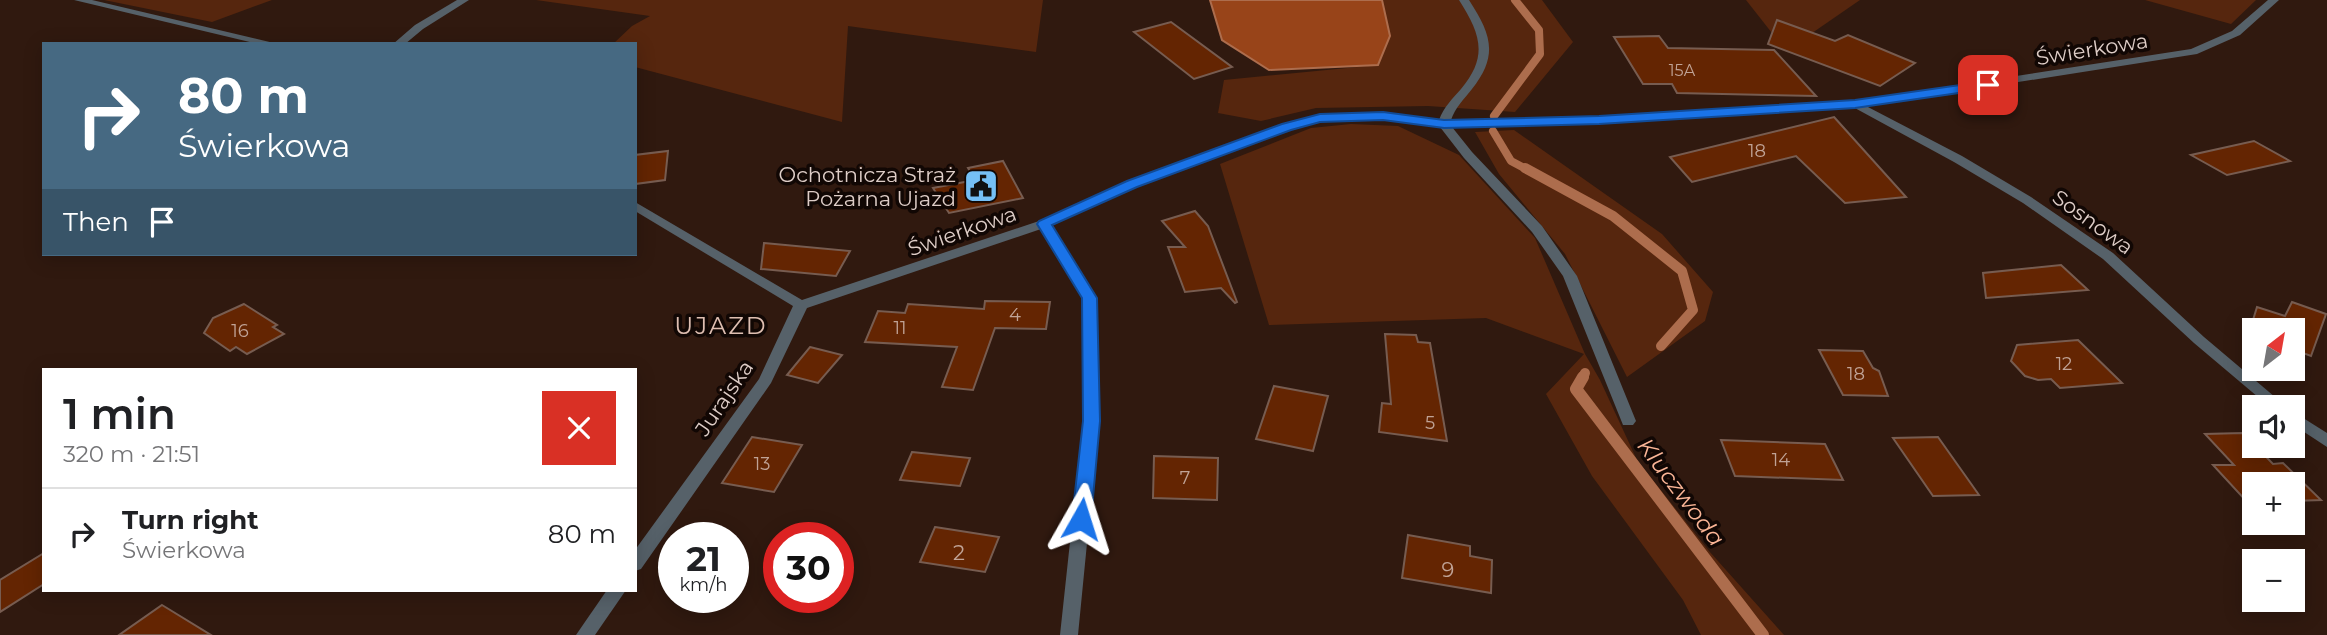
<!DOCTYPE html>
<html lang="en">
<head>
<meta charset="utf-8">
<style>
	body { margin:0; font-family:Montserrat,sans-serif; background:#f6f6f6; color:#202124; height:100vh; display:flex; flex-direction:column; font-size:26px; white-space:nowrap }
	* { box-sizing:border-box; margin:0 }
	p { font-size:23px; color:#757577 }
	.icon { flex:none; width:38px; height:38px; fill:none; stroke:currentColor; stroke-width:2; stroke-linecap:round; stroke-linejoin:round }
	.map { position:relative; flex:1; overflow:hidden }
	.panel { position:absolute; left:42px; top:368px; width:595px; height:224px; display:flex; flex-direction:column; background:#fff; border-radius:0px; box-shadow:0 4px 18px #0003 }
	.panel>* { flex:none }
	.banner { position:absolute; left:42px; top:42px; width:595px; height:214px; border-radius:0px; box-shadow:0 4px 18px #0003; background:#466982; color:#fff; overflow:hidden }
	.needle { width:46px; rotate:31deg }
	.fabs { position:absolute; left:2242px; top:318px; display:grid; gap:14px }
	.fabs a { display:grid; place-items:center; width:63px; height:63px; border-radius:0px; background:#fff; box-shadow:0 4px 18px #0003; font-size:35px }
	.speed { position:absolute; left:658px; top:522px; display:flex; gap:14px; font-size:35px; font-weight:700; text-align:center }
	.speed>* { display:grid; place-content:center; width:91px; height:91px; border-radius:50%; background:#fff; box-shadow:0 4px 18px #0003; line-height:1 }
	.speed small { font-size:18px; font-weight:400 }
	.speed .limit { border:10px solid #d22; background:#fff; color:#111 }
	.pin { position:absolute; display:grid; place-items:center; width:60px; height:60px; color:#fff; margin:-30px; border-radius:14px; box-shadow:0 4px 10px #0006 }
	.me { position:absolute; width:77px; margin:-38px; rotate:6deg; stroke-linejoin:round; filter:drop-shadow(0 0 5px #0008) }
	.turn { display:flex; align-items:center; gap:24px; height:147px; padding:0 21px; font-size:32px }
	.turn .icon { width:91px; height:91px; stroke-width:2.5 }
	.turn b { display:block; font-size:49px; line-height:60px }
	.then { display:flex; align-items:center; height:66px; padding:0 21px; background:#0003; gap:14px; font-size:26px }
	.round { display:grid; place-items:center; flex:none; width:74px; height:74px; border-radius:0px; background:#f6f6f6 }
	.head { display:flex; align-items:center; justify-content:space-between; height:119px; padding:0 21px }
	h1 { font-size:42px; font-weight:600; line-height:52px }
	ul { padding:0; list-style:none }
	li { display:flex; align-items:center; gap:21px; height:91px; padding:0 21px; border-top:2px solid #e0e0e0 }
	li div { flex:1 }
	li b { display:block; font-size:26px }
	li em { font-style:normal }
	.map>svg:first-child { display:block }
	.green { fill:#56260e }
	.water { fill:#984419; stroke:#ad6d4d; stroke-width:2 }
	.lines { fill:none; stroke-linecap:round; stroke-linejoin:round }
	.stream-far2 { stroke:#ad6d4d; stroke-width:8 }
	.stream-far1 { stroke:#ad6d4d; stroke-width:10 }
	.stream { stroke:#ad6d4d; stroke-width:12 }
	.building { fill:#642502; stroke:#775c50; stroke-width:2 }
	.minor { fill:#566169; fill-rule:evenodd }
	.route { fill:#1a73e8; stroke:#114b97; stroke-width:2 }
	.labels { text-anchor:middle; dominant-baseline:central; stroke-width:7; stroke-linejoin:round; paint-order:stroke }
	.far-number-label { font-size:16px; fill:#c0a396 }
	.number-label { font-size:18px; fill:#c0a396 }
	.street-label { font-size:21px; fill:#decdc7; stroke:#110704 }
	.poi-label { font-size:21px; fill:#decdc7; stroke:#110704; text-anchor:end }
	.near-number-label { font-size:21px; fill:#c0a396 }
	.water-label { font-size:23px; font-style:italic; fill:#fbb596; stroke:#110704 }
	.quarter-label { font-size:24px; letter-spacing:2px; fill:#debeb1; stroke:#110704 }
</style>
</head>
<body>
<div class="map">
<svg width="2327" height="635" viewBox="0 0 2327 635">
	<rect width="100%" height="100%" fill="#30190f"/>
	<g class="green">
		<path d="M104 0H272L212 22Z"/>
		<path d="M536 0H1043L1036 52 848 26 842 122 635 67V44H613L632 26 650 16Z"/>
		<path d="M1382 0H1542L1573 42 1515 112 1428 106 1316 108 1261 121 1218 113 1224 80 1378 65 1390 36Z"/>
		<path d="M1746 0H1860L1786 51Z"/>
		<path d="M2145 0H2256L2231 24Z"/>
		<path d="M1351 124 1398 126 1459 155 1535 238 1585 354 1600 380 1637 460 1709 551 1784 635H1701L1683 600 1592 476 1546 394 1584 354 1486 318 1269 325 1220 164 1311 128Z"/>
		<path d="M1514 130 1662 234 1713 292 1705 321 1627 377 1565 254 1499 174 1475 132Z"/>
	</g>
	<path class="water" d="M1210 0H1382L1390 36 1378 65 1269 70 1222 40Z"/>
	<g class="lines">
		<g class="stream-far2">
			<path d="M1494 116 1540 54 1539 30 1515 0"/>
			<path d="M1493 131 1511 161 1528 170"/>
		</g>
		<g class="stream-far1">
			<path d="M1525 168 1613 216 1682 271 1693 310 1661 346"/>
			<path d="M1582 379 1585 373"/>
		</g>
		<path class="stream" d="M1583 377 1576 389 1763 635"/>
	</g>
	<g class="building">
		<path d="M1777 20 1835 41 1848 35 1915 63 1880 86 1768 44Z"/>
		<path d="M1171 22 1232 67 1194 79 1134 32Z"/>
		<path d="M1659 36 1668 48 1774 50 1816 96 1677 93 1672 84H1643L1614 37Z"/>
		<path d="M1834 117 1906 197 1845 203 1796 156 1692 182 1670 157Z"/>
		<path d="M2254 141 2290 161 2227 175 2191 155Z"/>
		<path d="M668 151 665 180 635 184V155Z"/>
		<path d="M1003 161 1023 198 949 213 933 188 975 180 968 168Z"/>
		<path d="M1195 211 1208 226 1237 302 1235 303 1221 288 1185 292 1168 247H1185L1162 221Z"/>
		<path d="M764 243 850 251 836 276 761 269Z"/>
		<path d="M2061 265 2088 290 1986 298 1983 273Z"/>
		<path d="M985 301 1050 302 1046 329 995 328 973 390 942 387 957 347 865 342 878 311 905 313 908 304 984 309Z"/>
		<path d="M2292 302 2326 314 2311 356 2292 349V331H2254V335L2249 333 2257 307 2285 316Z"/>
		<path d="M244 304 277 325 273 327 284 334 247 354 236 347 230 351 204 333 213 318Z"/>
		<path d="M1385 334 1416 335 1418 342 1430 343 1447 441 1379 432 1382 403 1391 404Z"/>
		<path d="M2078 340 2122 383 2060 388 2051 379 2038 380 2025 376 2011 361 2017 345Z"/>
		<path d="M810 347 842 355 818 383 787 375Z"/>
		<path d="M1819 350 1863 351 1873 368 1879 371 1888 396 1843 395Z"/>
		<path d="M1274 386 1328 396 1313 451 1256 439Z"/>
		<path d="M2243 433 2273 464 2283 463 2321 500 2292 501V485H2254V502L2248 503 2213 465H2234L2205 434Z"/>
		<path d="M752 437 802 445 774 492 722 483Z"/>
		<path d="M1938 437 1979 495 1933 496 1893 438Z"/>
		<path d="M1721 440 1825 444 1843 480 1735 476Z"/>
		<path d="M912 452 970 458 960 486 900 480Z"/>
		<path d="M1154 456 1218 458 1217 500 1153 498Z"/>
		<path d="M935 527 999 537 985 572 920 562Z"/>
		<path d="M1408 535 1470 546V556L1492 560 1491 593 1402 578Z"/>
		<path d="M44 553V584L0 612V580Z"/>
		<path d="M162 605 211 635H119Z"/>
	</g>
	<g class="lines">
		<g class="minor">
			<path d="M74 0H92L278 44H258Z"/>
			<path d="M457 0H469L423 29 405 44H393L415 25Z"/>
			<path d="M1459 0H1469C1491 34 1499 55 1472 89 1464 99 1455 108 1451 120L1551 119 1855 101 2191 49 2232 31 2268 0H2279L2240 35 2197 54 1866 106 1962 156 2031 197 2113 253 2204 337 2288 408H2271L2194 343 2103 259 2023 203 1954 162 1853 107 1551 125 1452 127 1472 152 1542 226 1577 276 1636 421 1633 425H1623L1563 276 1532 232 1464 158 1440 127 1383 119 1320 121 1290 129 1136 187 1051 225 1096 298 1099 421 1078 635H1060L1083 421 1082 298 1041 229 807 308 771 383 641 569 635 571V550L759 379 793 306 635 211V202L802 300 1039 221 1128 181 1282 125 1320 115 1383 113 1439 120C1444 107 1452 99 1461 89 1489 56 1480 33 1459 0Z"/>
			<path d="M2292 411 2327 433V447L2292 424Z"/>
			<path d="M607 590H626L595 635H576Z"/>
		</g>
	</g>
	<path class="route" d="M1988 81 1994 85 1993 88 1855 108 1599 124 1444 128 1383 120 1320 122 1291 130 1137 187 1052 225 1097 298 1100 421 1091 519 1088 524H1075L1072 519 1083 421 1082 298 1037 224 1039 221 1127 181 1282 124 1320 114 1383 112 1444 120 1599 116 1855 100Z"/>
	<defs>
		<g id="civic-square" transform="scale(1.75)"><rect x="-9" y="-9" width="18" height="18" rx="4" fill="#75c0f6" stroke="#110704"/><path d="M-.6-6.5H3V-4.5H.6V-3L4-1V1h2V6H-6V1h2V-1L-.6-3ZM-1.2 2.5V6h2.4V2.5Z" fill="#111"/></g>
	</defs>
	<g fill-rule="evenodd">
		<use href="#civic-square" x="981" y="186"/>
	</g>
	<g class="labels">
		<g class="far-number-label">
			<text x="1682" y="70">15A</text>
		</g>
		<g class="number-label">
			<text x="1757" y="151">18</text>
			<text x="1015" y="315">4</text>
			<text x="900" y="328">11</text>
			<text x="240" y="331">16</text>
			<text x="2064" y="364">12</text>
			<text x="1856" y="374">18</text>
			<text x="1430" y="423">5</text>
			<text x="1781" y="460">14</text>
			<text x="762" y="464">13</text>
			<text x="1185" y="478">7</text>
		</g>
		<g class="street-label">
			<text transform="translate(2092 49) rotate(-9)">Świerkowa</text>
			<text transform="translate(2093 222) rotate(36)">Sosnowa</text>
			<text transform="translate(962 231) rotate(-19)">Świerkowa</text>
			<text transform="translate(724 398) rotate(-56)">Jurajska</text>
		</g>
		<g class="poi-label">
			<text x="956" y="174">Ochotnicza Straż<tspan x="956" dy="24">Pożarna Ujazd</tspan></text>
		</g>
		<g class="near-number-label">
			<text x="959" y="552">2</text>
			<text x="1448" y="569">9</text>
		</g>
		<g class="water-label">
			<text transform="translate(1681 492) rotate(53)">Kluczwoda</text>
		</g>
		<g class="quarter-label">
			<text x="721" y="325">UJAZD</text>
		</g>
	</g>
</svg>
<div class="fabs">
<a><svg class="needle" viewBox="-14 -14 28 28"><path d="M0-13l5 13h-10z" fill="#e53935"/><path d="M0 13l5-13h-10z" fill="#757577"/></svg></a>
<a><svg class="icon" aria-label="sound" viewBox="0 0 24 24"><path d="M4 9h4l5-4v14l-5-4H4zM17 9q2 3 0 6"/></svg></a>
<a>+</a>
<a>−</a>
</div>
<div class="speed"><div>21<small>km/h</small></div><div class="limit">30</div></div>
<div class="pin" style="left:1988px;top:85px;background:#d93025"><svg class="icon" aria-label="arrive" viewBox="0 0 24 24"><path d="M6 21V4h12l-3 4 3 4H6"/></svg></div>
<svg class="me" style="left:1081px;top:519px" viewBox="-20 -20 40 40"><path d="M0-17L14 15 0 8-14 15z" fill="#1a73e8" stroke="#fff" stroke-width="4"/></svg>
<div class="banner">
<div class="turn"><svg class="icon" aria-label="right" viewBox="0 0 24 24"><path d="M7 20v-9h11M14 6l5 5-5 5"/></svg><div><b>80 m</b>Świerkowa</div></div>
<div class="then">Then<svg class="icon" aria-label="arrive" viewBox="0 0 24 24"><path d="M6 21V4h12l-3 4 3 4H6"/></svg></div>
</div>
<section class="panel">
<div class="head"><div><h1>1 min</h1><p>320 m · 21:51</p></div><a class="round" style="background:#d93025;color:#fff"><svg class="icon" aria-label="close" viewBox="0 0 24 24"><path d="M6 6l12 12M18 6L6 18"/></svg></a></div>
<ul>
<li><svg class="icon" aria-label="right" viewBox="0 0 24 24"><path d="M7 20v-9h11M14 6l5 5-5 5"/></svg><div><b>Turn right</b><p>Świerkowa</p></div><em>80 m</em></li>
</ul>
</section>
</div>
</body>
</html>
